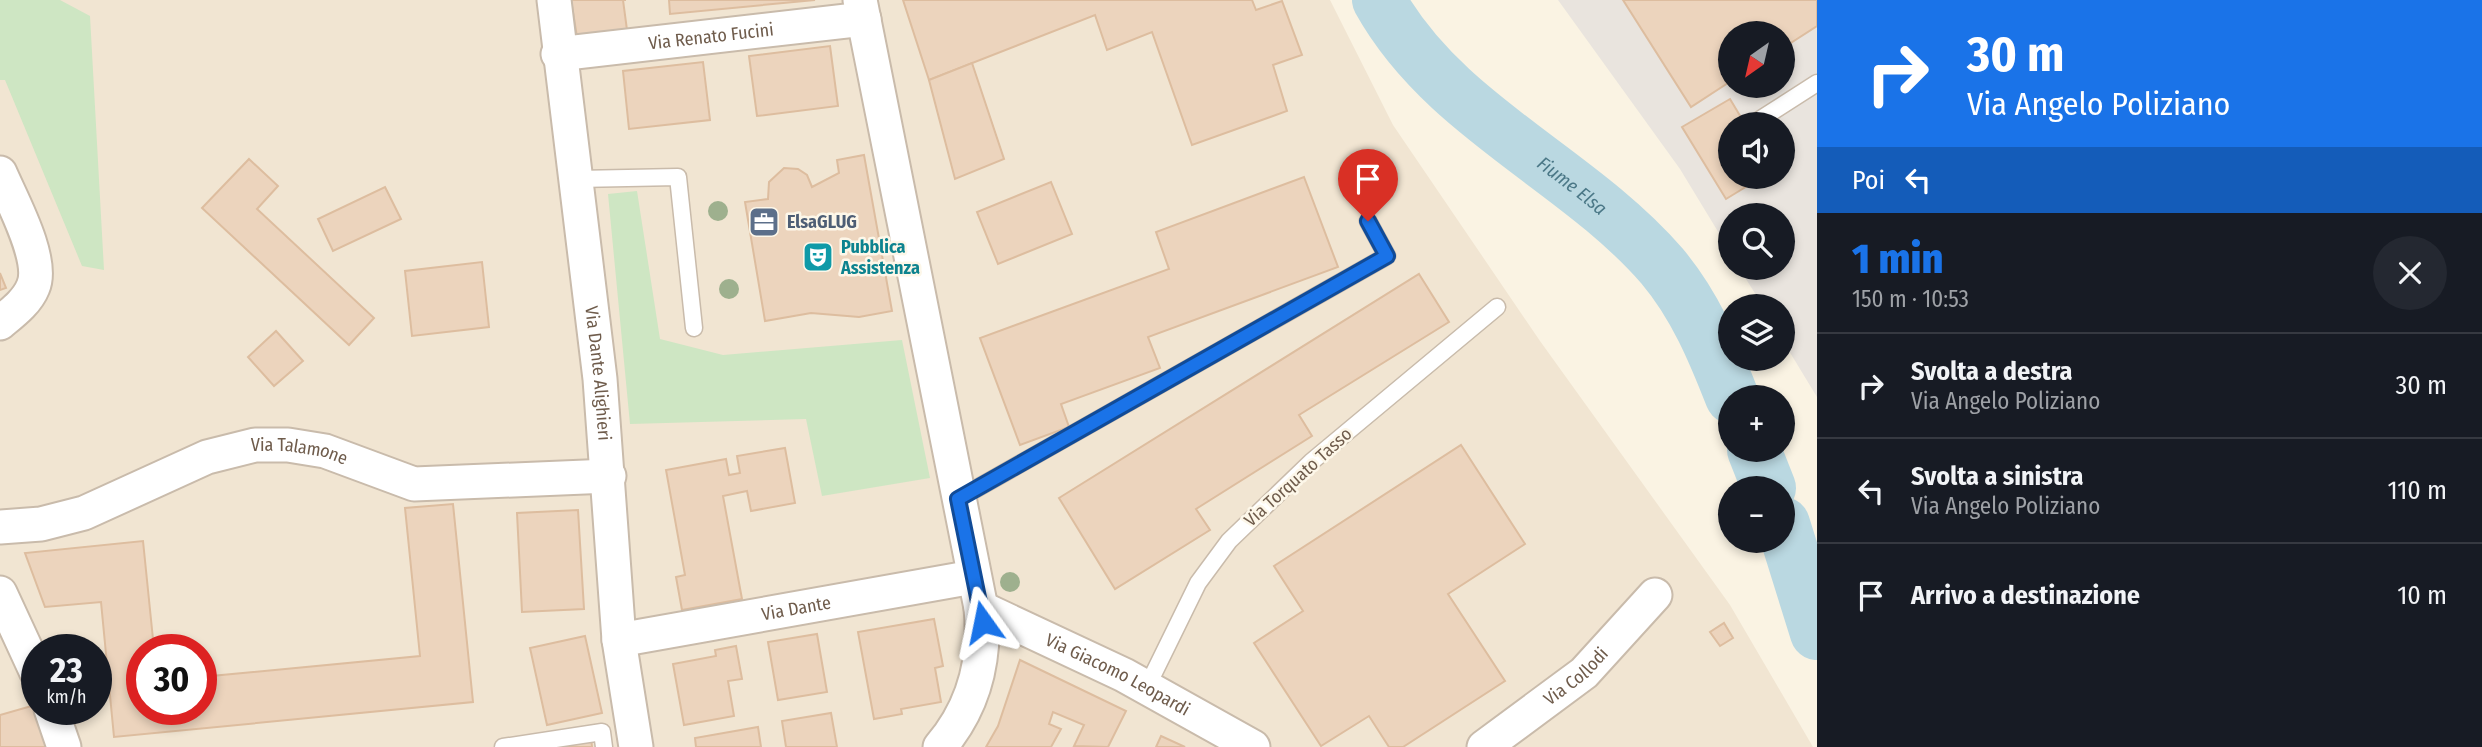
<!DOCTYPE html>
<html lang="it">
<head>
<meta charset="utf-8">
<style>
	body { margin:0; font-family:"Fira Sans Condensed",sans-serif; background:#242831; color:#f1f3f6; height:100vh; display:flex; flex-direction:column; font-size:26px; white-space:nowrap }
	* { box-sizing:border-box; margin:0 }
	p { font-size:23px; color:#9ea1a6 }
	.icon { flex:none; width:38px; height:38px; fill:none; stroke:currentColor; stroke-width:2; stroke-linecap:round; stroke-linejoin:round }
	.map { position:relative; flex:1; overflow:hidden }
	.sheet { display:flex; flex-direction:column; background:#171b24; width:665px }
	.sheet>* { flex:none }
	.top-card { background:#1a73e8; color:#fff; overflow:hidden }
	.needle { width:46px; rotate:214deg }
	.tools { position:absolute; left:1718px; top:21px; display:grid; gap:14px }
	.tools a { display:grid; place-items:center; width:77px; height:77px; border-radius:50%; background:#171b24; box-shadow:0 4px 10px #0003; font-size:35px }
	.speed { position:absolute; left:21px; top:634px; display:flex; gap:14px; font-size:35px; font-weight:700; text-align:center }
	.speed>* { display:grid; place-content:center; width:91px; height:91px; border-radius:50%; background:#171b24; box-shadow:0 4px 10px #0003; line-height:1 }
	.speed small { font-size:18px; font-weight:400 }
	.speed .limit { border:10px solid #d22; background:#fff; color:#111 }
	.pin { position:absolute; display:grid; place-items:center; width:60px; height:60px; color:#fff; margin:-72px -30px; border-radius:50% 50% 50% 0; rotate:-45deg; box-shadow:0 0 7px #0007 }
	.pin .icon { rotate:45deg }
	.me { position:absolute; width:77px; margin:-38px; rotate:348deg; stroke-linejoin:round; filter:drop-shadow(0 0 5px #0008) }
	.turn { display:flex; align-items:center; gap:24px; height:147px; padding:0 35px; font-size:32px }
	.turn .icon { width:91px; height:91px; stroke-width:2.5 }
	.turn b { display:block; font-size:49px; line-height:60px }
	.then { display:flex; align-items:center; height:66px; padding:0 35px; background:#0003; gap:14px; font-size:26px }
	.round { display:grid; place-items:center; flex:none; width:74px; height:74px; border-radius:37px; background:#242831 }
	.summary { display:flex; align-items:center; justify-content:space-between; height:119px; padding:0 35px }
	h1 { font-size:42px; font-weight:800; line-height:52px; color:#1a73e8 }
	ul { padding:0; list-style:none }
	li { display:flex; align-items:center; gap:21px; height:105px; padding:0 35px; border-top:2px solid #363941 }
	li div { flex:1 }
	li b { display:block; font-size:26px }
	li em { font-style:normal }
	main { display:flex; flex:1; min-height:0 }
	.map>svg:first-child { display:block }
	.residential { fill:#f1e5d2; fill-rule:evenodd }
	.industrial { fill:#e9e4de; fill-rule:evenodd }
	.green { fill:#cee6c3 }
	.lines { fill:none; stroke-linecap:round; stroke-linejoin:round }
	.river { stroke:#bad8e1; stroke-width:54 }
	.building { fill:#ecd4bd; stroke:#ddbd9f; stroke-width:2 }
	.lane-casing { stroke:#c9bbab; stroke-width:19 }
	.street-casing { stroke:#c9bbab; stroke-width:37 }
	.lane { stroke:#fff; stroke-width:16 }
	.street { stroke:#fff; stroke-width:33 }
	.tree { fill:#9eb08e }
	.route-casing { stroke:#114b97; stroke-width:18 }
	.route { stroke:#1a73e8; stroke-width:12 }
	.labels { text-anchor:middle; dominant-baseline:central; stroke-width:5; stroke-linejoin:round; paint-order:stroke }
	.street-label { font-size:18px; fill:#6f5c4c; stroke:#fdf7e9 }
	.service-label { font-size:18px; font-weight:bold; fill:#4e5e75; stroke:#fdf7e9; text-anchor:start }
	.culture-label { font-size:18px; font-weight:bold; fill:#0d838f; stroke:#fdf7e9; text-anchor:start }
	.water-label { font-size:19px; font-style:italic; fill:#4b7887; stroke:#fdf7e9 }
</style>
</head>
<body>
<main>
<div class="map">
<svg width="1817" height="747" viewBox="0 0 1817 747">
	<rect width="100%" height="100%" fill="#faf3e3"/>
	<path class="residential" d="M0 0H1330L1393 125 1540 341 1730 605 1813 747H0ZM37 649H96V709H37ZM142 649H201V709H142Z"/>
	<path class="industrial" d="M1558 0H1817V397L1783 341V306H1763L1739 268H1783V215H1731V253L1680 169ZM1731 33H1783V86H1731ZM1731 124H1783V177H1731Z"/>
	<g class="green">
		<path d="M0 0H60L90 16 104 270 82 266 5 80H0Z"/>
		<path d="M637 191 660 339 723 355 902 340 930 478 822 496 806 419 630 424 608 194Z"/>
	</g>
	<g class="lines">
		<g class="river">
			<path id="s1" d="M1379 0C1444 117 1577 168 1662 266 1695 305 1714 351 1732 397"/>
			<path d="M1754 450 1769 488"/>
			<path d="M1783 524 1817 633"/>
		</g>
	</g>
	<g class="building">
		<path d="M571 0H626H623L627 30 577 37Z"/>
		<path d="M669 0H815L670 14Z"/>
		<path d="M903 0H1252L1256 10 1282 1 1302 55 1273 65 1287 111 1192 145 1152 32 1107 50 1095 15 929 80Z"/>
		<path d="M1623 0H1817V26L1783 48V33H1731V81L1691 107Z"/>
		<path d="M830 46 838 106 757 116 749 56Z"/>
		<path d="M703 62 710 120 629 129 623 71Z"/>
		<path d="M972 63 1004 159 955 179 929 80Z"/>
		<path d="M1730 99 1745 124H1731V177H1762L1726 199 1682 127Z"/>
		<path d="M864 155 892 311 859 317 811 313 765 321 745 202 768 199 769 182 784 168 798 169 807 175 812 187 839 173 837 160Z"/>
		<path d="M249 159 278 186 257 209 374 318 349 345 202 208Z"/>
		<path d="M1304 177 1338 267 1148 337 1160 368 1061 404 1069 427 1020 445 980 338 1169 269 1156 232Z"/>
		<path d="M1051 182 1072 234 998 264 977 212Z"/>
		<path d="M385 187 401 219 333 251 318 219Z"/>
		<path d="M482 262 489 327 412 336 405 271Z"/>
		<path d="M0 273 6 288 0 290Z"/>
		<path d="M1419 274 1449 322 1299 415 1312 436 1196 509 1210 530 1115 589 1059 498Z"/>
		<path d="M276 331 303 361 274 386 248 357Z"/>
		<path d="M1461 445 1525 544 1448 594 1505 681 1403 747H1389L1369 716 1321 746 1254 643 1303 611 1274 566Z"/>
		<path d="M785 448 795 503 751 511 747 491 723 496 742 599 682 610 676 577 685 575 666 470 726 459 729 475 740 473 737 456Z"/>
		<path d="M453 504 473 702 114 737 101 602 45 607 25 553 143 541 154 649H142V709H201V677L420 656 405 508Z"/>
		<path d="M578 510 584 609 522 612 517 513Z"/>
		<path d="M934 619 943 666 935 668 941 702 901 709 902 714 874 719 858 632Z"/>
		<path d="M1724 623 1733 638 1720 646 1710 632Z"/>
		<path d="M817 634 827 692 778 700 768 642Z"/>
		<path d="M585 636 602 713 547 725 530 648Z"/>
		<path d="M736 646 742 679 728 681 734 716 684 725 673 664 716 656 715 650Z"/>
		<path d="M1020 660 1126 711 1108 747 1074 746 1084 725 1053 712 1049 724 1061 729 1051 747H986L998 726Z"/>
		<path d="M35 705 48 747H0V715Z"/>
		<path d="M831 713 837 747H786L782 721Z"/>
		<path d="M758 727 761 747H696L695 738Z"/>
		<path d="M1161 736 1185 747H1156Z"/>
		<path d="M591 737 592 747H529Z"/>
	</g>
	<g class="lines">
		<g class="lane-casing">
			<g id="lane">
				<path d="M1753 124 1817 83"/>
				<path d="M577 179 678 177 694 328"/>
				<path d="M958 499 1387 256 1368 221"/>
				<path d="M1147 687 1198 583 1229 541 1311 462 1497 307"/>
				<path d="M503 747 602 732 604 747"/>
			</g>
		</g>
		<g class="street-casing">
			<g id="street">
				<path id="s2" d="M554 0 600 379 619 640 636 747"/>
				<path d="M860 0 981 608C986 660 974 707 940 747"/>
				<path id="s3" d="M558 54 864 19"/>
				<path d="M0 173C11 199 45 260 33 287 27 302 12 313 0 323"/>
				<path id="s4" d="M0 527 41 524 84 513 207 457 255 445H288L325 451 414 484 609 476"/>
				<path d="M0 593 37 673"/>
				<path id="s5" d="M981 608 1124 675 1253 747"/>
				<path id="s6" d="M619 640 973 577"/>
				<path d="M51 709 64 747"/>
				<path id="s7" d="M1484 747 1584 673 1655 595"/>
			</g>
		</g>
		<use href="#lane" class="lane"/>
		<use href="#street" class="street"/>
	</g>
	<g class="tree">
		<circle cx="718" cy="211" r="10"/>
		<circle cx="729" cy="289" r="10"/>
		<circle cx="1010" cy="582" r="10"/>
	</g>
	<g class="lines">
		<g class="route-casing">
			<path id="route" d="M983 622 958 499 1387 256 1368 221"/>
		</g>
		<use href="#route" class="route"/>
	</g>
	<defs>
		<g id="office-square" transform="scale(1.575)"><rect x="-9" y="-9" width="18" height="18" rx="4" fill="#5c6f8a" stroke="#fdf7e9"/><path d="M-6-3h4V-5.5h4V-3h4V5H-6ZM-1-4.5V-3h2v-1.5ZM-6 0V1H6V0Z" fill="#fff"/></g>
		<g id="theatre-square" transform="scale(1.575)"><rect x="-9" y="-9" width="18" height="18" rx="4" fill="#0f9aa8" stroke="#fdf7e9"/><path d="M-5-5.5Q0-4 5-5.5V0Q5 5 0 6Q-5 5-5 0ZM-3.3-2.5H-1v1.5H-3.3ZM1-2.5H3.3v1.5H1ZM-2.8 1Q0 5.5 2.8 1Z" fill="#fff"/></g>
	</defs>
	<g fill-rule="evenodd">
		<use href="#office-square" x="764" y="222"/>
		<use href="#theatre-square" x="818" y="257"/>
	</g>
	<g class="labels">
		<g class="street-label">
			<text stroke="none"><textPath href="#s3" startOffset="154">Via Renato Fucini</textPath></text>
			<text stroke="none"><textPath href="#s2" startOffset="376">Via Dante Alighieri</textPath></text>
			<text stroke="none"><textPath href="#s4" startOffset="315">Via Talamone</textPath></text>
			<text transform="translate(1298 477) rotate(-42)">Via Torquato Tasso</text>
			<text stroke="none"><textPath href="#s6" startOffset="180">Via Dante</textPath></text>
			<text stroke="none"><textPath href="#s5" startOffset="152">Via Giacomo Leopardi</textPath></text>
			<text stroke="none"><textPath href="#s7" startOffset="116">Via Collodi</textPath></text>
		</g>
		<g class="service-label">
			<text x="787" y="222">ElsaGLUG</text>
		</g>
		<g class="culture-label">
			<text x="841" y="247">Pubblica<tspan x="841" dy="21">Assistenza</tspan></text>
		</g>
		<g class="water-label">
			<text stroke="none"><textPath href="#s1" startOffset="270">Fiume Elsa</textPath></text>
		</g>
	</g>
</svg>
<div class="tools">
<a><svg class="needle" viewBox="-14 -14 28 28"><path d="M0-13l5 13h-10z" fill="#e53935"/><path d="M0 13l5-13h-10z" fill="#9ea1a6"/></svg></a>
<a><svg class="icon" aria-label="sound" viewBox="0 0 24 24"><path d="M4 9h4l5-4v14l-5-4H4zM17 9q2 3 0 6"/></svg></a>
<a><svg class="icon" aria-label="search" viewBox="0 0 24 24"><circle cx="10" cy="10" r="6"/><path d="M15 15l6 6"/></svg></a>
<a><svg class="icon" aria-label="layers" viewBox="0 0 24 24"><path d="M12 4l9 5-9 5-9-5zM3 14l9 5 9-5"/></svg></a>
<a>+</a>
<a>−</a>
</div>
<div class="speed"><div>23<small>km/h</small></div><div class="limit">30</div></div>
<div class="pin" style="left:1368px;top:221px;background:#d93025"><svg class="icon" aria-label="arrive" viewBox="0 0 24 24"><path d="M6 21V4h12l-3 4 3 4H6"/></svg></div>
<svg class="me" style="left:983px;top:622px" viewBox="-20 -20 40 40"><path d="M0-17L14 15 0 8-14 15z" fill="#1a73e8" stroke="#fff" stroke-width="4"/></svg>
</div>
<section class="sheet">
<div class="top-card">
<div class="turn"><svg class="icon" aria-label="right" viewBox="0 0 24 24"><path d="M7 20v-9h11M14 6l5 5-5 5"/></svg><div><b>30 m</b>Via Angelo Poliziano</div></div>
<div class="then">Poi<svg class="icon" aria-label="left" viewBox="0 0 24 24"><path d="M17 20v-9H6M10 6l-5 5 5 5"/></svg></div>
</div>
<div class="summary"><div><h1>1 min</h1><p>150 m · 10:53</p></div><a class="round"><svg class="icon" aria-label="close" viewBox="0 0 24 24"><path d="M6 6l12 12M18 6L6 18"/></svg></a></div>
<ul>
<li><svg class="icon" aria-label="right" viewBox="0 0 24 24"><path d="M7 20v-9h11M14 6l5 5-5 5"/></svg><div><b>Svolta a destra</b><p>Via Angelo Poliziano</p></div><em>30 m</em></li>
<li><svg class="icon" aria-label="left" viewBox="0 0 24 24"><path d="M17 20v-9H6M10 6l-5 5 5 5"/></svg><div><b>Svolta a sinistra</b><p>Via Angelo Poliziano</p></div><em>110 m</em></li>
<li><svg class="icon" aria-label="arrive" viewBox="0 0 24 24"><path d="M6 21V4h12l-3 4 3 4H6"/></svg><div><b>Arrivo a destinazione</b></div><em>10 m</em></li>
</ul>
</section>
</main>
</body>
</html>
